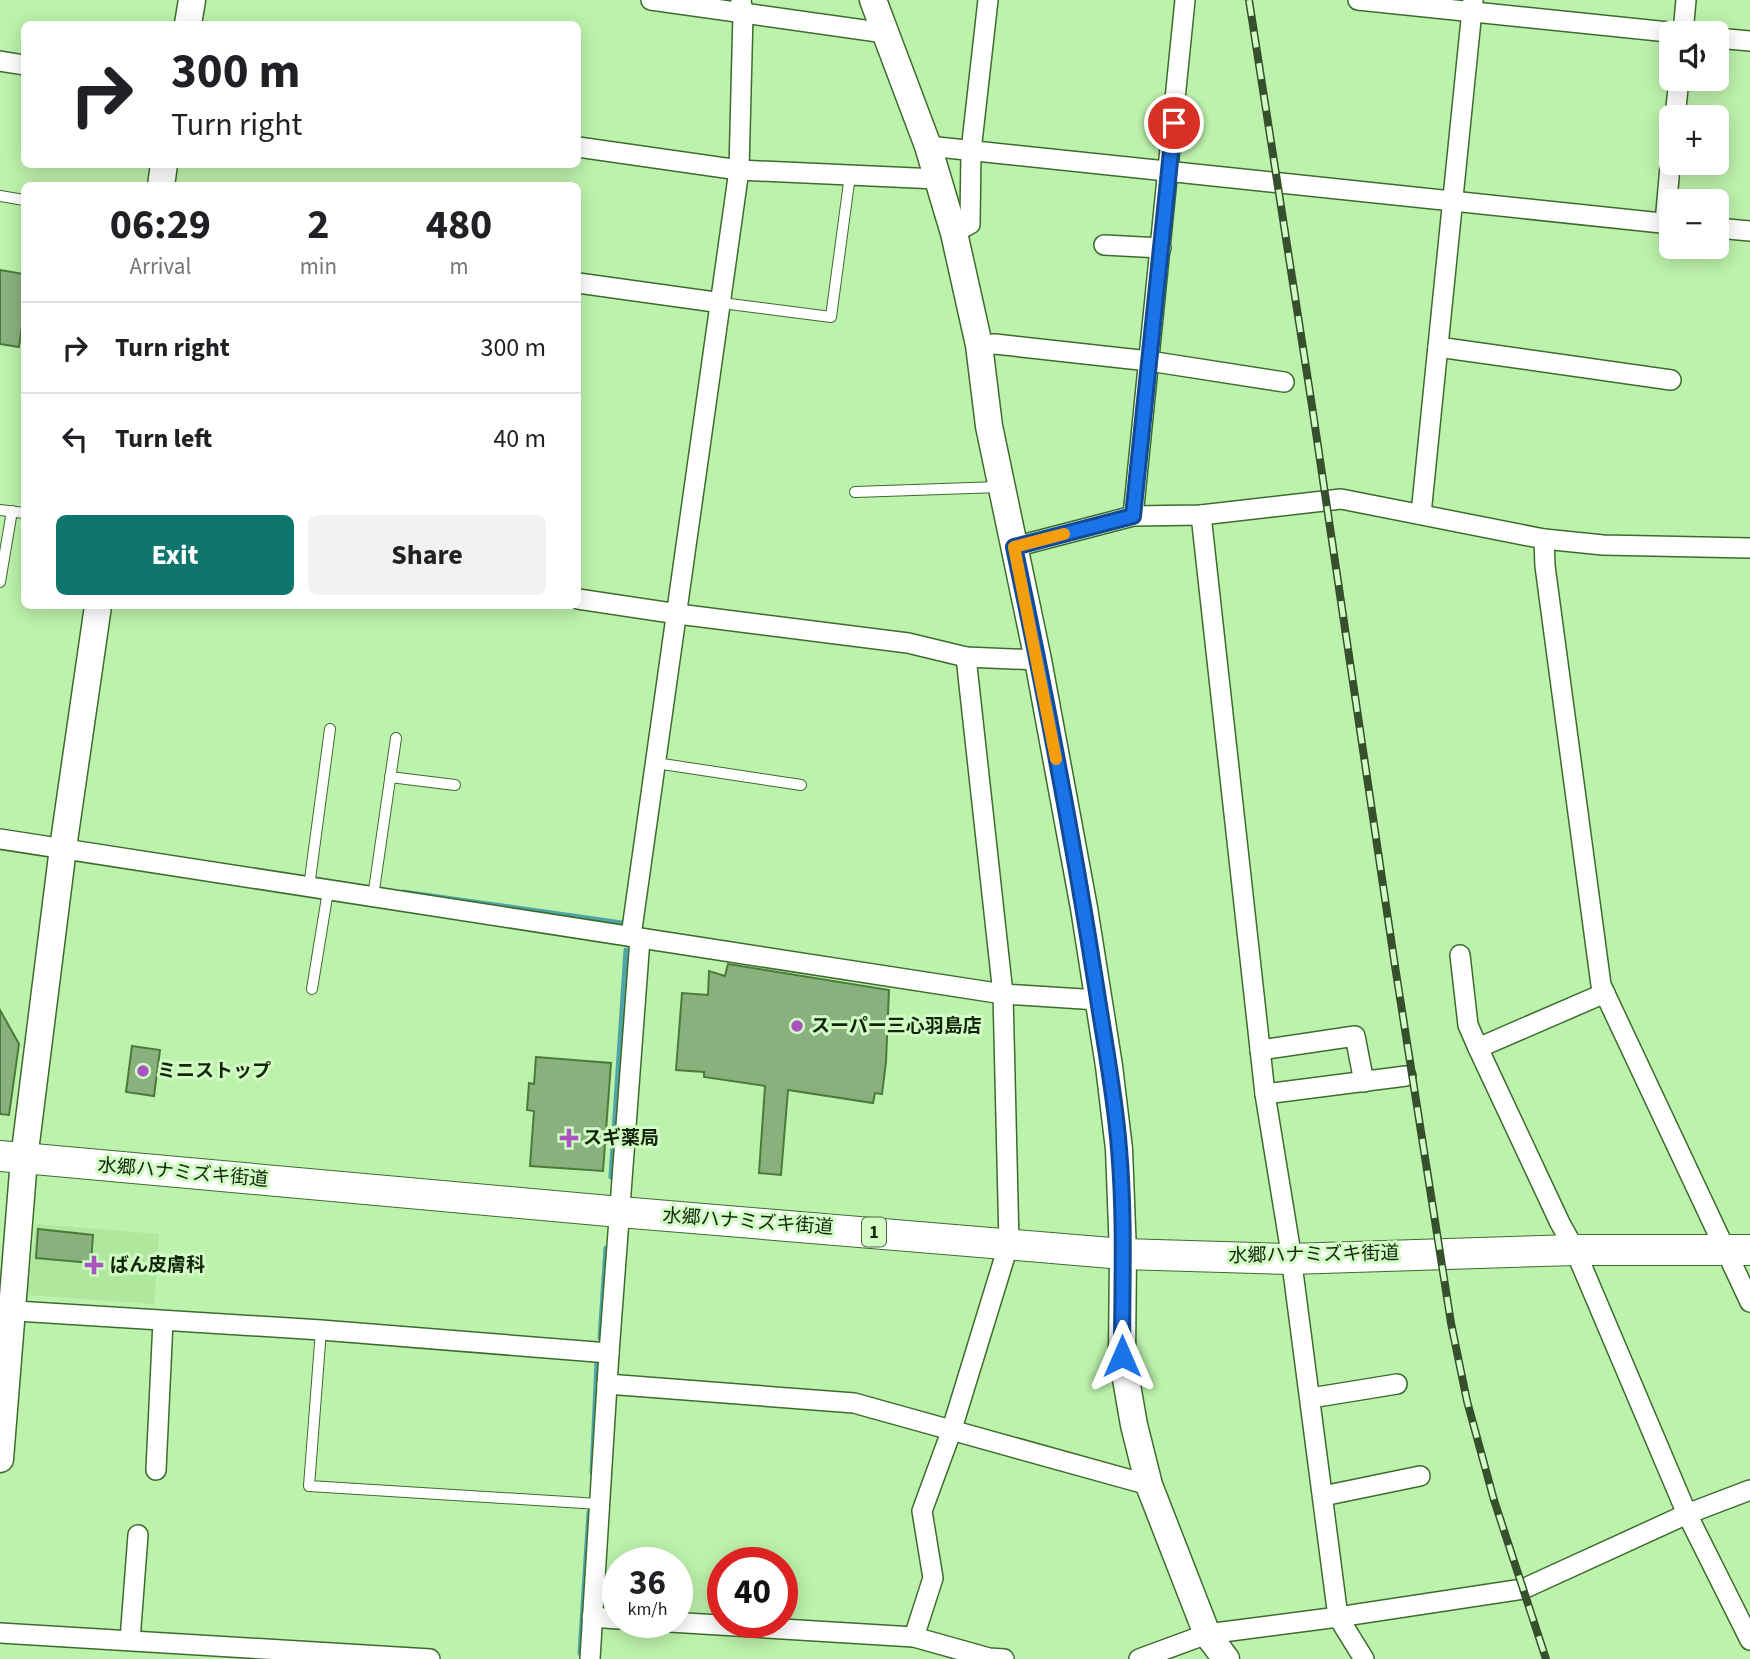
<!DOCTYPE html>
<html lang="en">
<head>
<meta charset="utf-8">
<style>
	body { margin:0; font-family:"Source Sans 3","Noto Sans JP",sans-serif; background:#f2f2f2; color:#202124; height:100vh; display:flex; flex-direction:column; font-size:26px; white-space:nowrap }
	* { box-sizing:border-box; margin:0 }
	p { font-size:23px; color:#757577 }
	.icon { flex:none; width:38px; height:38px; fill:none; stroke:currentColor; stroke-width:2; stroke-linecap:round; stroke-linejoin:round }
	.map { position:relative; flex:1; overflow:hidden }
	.drawer { position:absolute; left:21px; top:182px; width:560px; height:427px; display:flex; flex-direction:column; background:#fff; border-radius:10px; box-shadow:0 4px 18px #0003 }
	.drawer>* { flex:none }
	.top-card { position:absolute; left:21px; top:21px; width:560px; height:147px; border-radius:10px; box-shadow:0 4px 18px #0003; background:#fff; color:#202124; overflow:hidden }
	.tools { position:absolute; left:1659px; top:21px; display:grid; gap:14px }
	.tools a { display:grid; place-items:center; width:70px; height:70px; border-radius:10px; background:#fff; box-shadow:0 4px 18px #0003; font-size:35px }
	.speed { position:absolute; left:602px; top:1547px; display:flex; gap:14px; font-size:35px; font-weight:700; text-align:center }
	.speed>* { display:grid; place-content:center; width:91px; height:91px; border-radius:50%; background:#fff; box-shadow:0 4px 18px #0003; line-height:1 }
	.speed small { font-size:18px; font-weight:400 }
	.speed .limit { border:10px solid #d22; background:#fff; color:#111 }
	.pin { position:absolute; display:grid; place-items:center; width:60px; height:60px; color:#fff; margin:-30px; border:4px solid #fff; border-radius:50%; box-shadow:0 2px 7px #0007 }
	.me { position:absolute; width:77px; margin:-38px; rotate:0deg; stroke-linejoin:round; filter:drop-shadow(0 0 5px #0008) }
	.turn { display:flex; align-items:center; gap:24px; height:147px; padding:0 35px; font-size:32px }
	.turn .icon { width:91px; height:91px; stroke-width:2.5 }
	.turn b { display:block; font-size:49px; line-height:60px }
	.eta { display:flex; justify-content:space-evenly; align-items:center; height:119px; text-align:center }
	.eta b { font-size:42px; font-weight:700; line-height:49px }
	.button { display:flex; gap:14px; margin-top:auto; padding:14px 35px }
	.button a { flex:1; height:80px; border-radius:10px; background:#0f766e; color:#fff; font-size:28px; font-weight:700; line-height:80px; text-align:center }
	.button a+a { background:#f2f2f2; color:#202124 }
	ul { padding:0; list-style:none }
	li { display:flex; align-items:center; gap:21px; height:91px; padding:0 35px; border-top:2px solid #e0e0e0 }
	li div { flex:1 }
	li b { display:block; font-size:26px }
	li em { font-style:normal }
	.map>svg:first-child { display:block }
	.built { fill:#afe89d }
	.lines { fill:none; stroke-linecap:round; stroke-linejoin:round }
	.stream { stroke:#4fa4a7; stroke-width:5 }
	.building { fill:#8ab07e; stroke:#4b7b3b; stroke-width:2 }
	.lane-casing { stroke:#3c6c2c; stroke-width:12 }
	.street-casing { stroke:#3c6c2c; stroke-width:22 }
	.secondary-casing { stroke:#3c6c2c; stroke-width:29 }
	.primary-casing { stroke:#3c6c2c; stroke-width:32 }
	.lane { stroke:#fff; stroke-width:10 }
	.street { stroke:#fff; stroke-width:19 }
	.secondary { stroke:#fff; stroke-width:26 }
	.primary { stroke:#fff; stroke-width:30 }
	.rail-casing { stroke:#36502d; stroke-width:8 }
	.rail { stroke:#d1fcc4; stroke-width:5; stroke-dasharray:16; stroke-linecap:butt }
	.route-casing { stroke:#114b97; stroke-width:18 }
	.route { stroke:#1a73e8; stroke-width:12 }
	.slow { stroke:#f59e0b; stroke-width:12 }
	.poi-dot { fill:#a953c1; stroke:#d1fcc4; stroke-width:2.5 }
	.labels { text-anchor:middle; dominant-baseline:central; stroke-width:6; stroke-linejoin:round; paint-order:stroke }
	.shield { fill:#d1fcc4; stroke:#4b6642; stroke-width:2 }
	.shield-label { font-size:18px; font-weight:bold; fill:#12250b }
	.poi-label { font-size:19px; font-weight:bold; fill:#12250b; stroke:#d1fcc4; text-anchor:start }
	.street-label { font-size:19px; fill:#12250b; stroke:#d1fcc4 }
</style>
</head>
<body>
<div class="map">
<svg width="1750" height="1659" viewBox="0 0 1750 1659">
	<rect width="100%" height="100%" fill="#bdf2ac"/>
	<path class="built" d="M36 1224 159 1234 154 1304 27 1295Z"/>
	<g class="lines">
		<g class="stream">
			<path d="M403 892 622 923"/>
			<path d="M611 1177 626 950"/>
			<path d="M600 1338 606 1248"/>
			<path d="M592 1472 597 1363"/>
			<path d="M580 1653 589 1512"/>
		</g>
	</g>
	<g class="building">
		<path d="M0 270 24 274V311L19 347 0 344Z"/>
		<path d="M728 964 889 990 886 1062 882 1094 875 1093 873 1103 788 1090 781 1175 759 1173 765 1086 704 1077V1072L676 1070 682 993 708 995 709 971 725 976Z"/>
		<path d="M0 1010 19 1044 9 1115 0 1114Z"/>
		<path d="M132 1046 160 1050 154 1096 126 1092Z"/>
		<path d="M536 1057 611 1063 603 1171 530 1166 534 1111 527 1110 529 1083 534 1084Z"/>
		<path d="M38 1229 93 1235 91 1263 36 1258Z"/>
	</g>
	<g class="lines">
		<g class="lane-casing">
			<g id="lane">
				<path d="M0 196 24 200"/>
				<path d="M722 303 831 317 850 175"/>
				<path d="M855 492 1000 487"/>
				<path d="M0 510 24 513"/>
				<path d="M0 582 12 511"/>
				<path d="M656 763 801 785"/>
				<path d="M390 777 455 785"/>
				<path d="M309 887 330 729"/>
				<path d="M373 897 396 738"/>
				<path d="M312 989 328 891"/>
				<path d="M321 1330 309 1486 599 1504"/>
			</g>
		</g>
		<g class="street-casing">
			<g id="street">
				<path d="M651 0 885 33"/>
				<path d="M1358 0 1678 33"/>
				<path d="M1683 33 1686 0"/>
				<path d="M1717 38 1750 41"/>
				<path d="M0 61 24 65"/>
				<path d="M1675 117 1679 79"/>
				<path d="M928 146 1671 224"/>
				<path d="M578 147 739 170 937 179"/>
				<path d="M1665 223 1671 155"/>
				<path d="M1717 228 1750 231"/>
				<path d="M954 233 970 224 971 151 988 0"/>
				<path d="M1104 245 1161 248"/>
				<path d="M578 283 722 303"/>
				<path d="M979 345 995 344 1149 361 1284 382"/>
				<path d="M1438 347 1671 380"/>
				<path d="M1421 514 1473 0"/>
				<path d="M1201 515 1265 1094 1289 1241 1338 1617 1364 1659"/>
				<path d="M1133 516 1185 0"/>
				<path d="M1544 539 1545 566 1601 985 1750 1302"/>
				<path d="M1014 547 1133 516 1201 515 1341 499 1544 539 1603 545 1750 548"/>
				<path d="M578 599 678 614 908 643 966 657 1038 660"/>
				<path d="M0 839 1003 994 1098 1000"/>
				<path d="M631 936 739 170 743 14 741 0"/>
				<path d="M1460 955 1468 1025 1478 1048 1560 1223 1575 1250 1687 1514 1750 1640"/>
				<path d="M1478 1048 1605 993"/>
				<path d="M1260 1050 1355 1036 1364 1082"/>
				<path d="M1265 1094 1406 1076"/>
				<path d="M0 1310 321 1330 609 1353"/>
				<path d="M607 1384 854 1403 1149 1485"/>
				<path d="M1311 1398 1397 1384"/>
				<path d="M156 1470 163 1321"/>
				<path d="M1323 1496 1420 1476"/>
				<path d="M592 1617 618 1619"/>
				<path d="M670 1622 914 1637 989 1658 1004 1659"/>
				<path d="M0 1633 430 1659"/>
				<path d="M914 1637 933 1578 922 1511 951 1432 1009 1243 1003 994 966 657"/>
				<path d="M130 1640 138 1535"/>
				<path d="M590 1659 609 1353 640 939"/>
				<path d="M1139 1659 1207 1634 1338 1617 1523 1589 1687 1514 1750 1490"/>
			</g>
		</g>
		<g class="secondary-casing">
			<g id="secondary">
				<path d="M873 0 928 146 954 233 979 345 989 426 1038 660 1084 908 1109 1066 1119 1149 1123 1254 1122 1356 1134 1425 1149 1485 1207 1634 1226 1659"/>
				<path d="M188 24 192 0"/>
				<path d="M161 186 164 164"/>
				<path d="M0 1459 24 1159 63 848 98 606"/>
			</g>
		</g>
		<g class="primary-casing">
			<path id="primary" d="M0 1156 620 1212 1123 1254 1290 1259 1575 1250H1750"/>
		</g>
		<use href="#lane" class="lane"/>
		<use href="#street" class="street"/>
		<use href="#secondary" class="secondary"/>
		<use href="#primary" class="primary"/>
		<g class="rail-casing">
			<path id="rail" d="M1249 0 1312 406 1395 966 1451 1323 1467 1401 1494 1500 1546 1659"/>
		</g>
		<use href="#rail" class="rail"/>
	</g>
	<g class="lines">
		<g class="route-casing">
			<path id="route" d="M1122 1356C1122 1287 1125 1218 1119 1149 1115 1094 1104 1040 1096 986 1073 839 1045 692 1014 547L1133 516 1174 123"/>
		</g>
		<use href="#route" class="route"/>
		<path class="slow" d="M1056 759 1014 547 1064 534"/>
	</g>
	<g class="poi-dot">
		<circle cx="797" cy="1026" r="7"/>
		<circle cx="143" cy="1071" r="7"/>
		<path d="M565.5 1127.5h7v7h7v7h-7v7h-7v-7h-7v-7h7z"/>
		<path d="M90.5 1254.5h7v7h7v7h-7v7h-7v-7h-7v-7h7z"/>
	</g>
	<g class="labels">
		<rect class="shield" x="862" y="1217.5" width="24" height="29" rx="5"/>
		<g class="shield-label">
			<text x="874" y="1232">1</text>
		</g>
		<g class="poi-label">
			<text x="811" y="1026">スーパー三心羽島店</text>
			<text x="157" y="1071">ミニストップ</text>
			<text x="583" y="1138">スギ薬局</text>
			<text x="110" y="1265">ばん皮膚科</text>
		</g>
		<g class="street-label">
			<text transform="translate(183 1173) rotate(5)">水郷ハナミズキ街道</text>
			<text transform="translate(748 1222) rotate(4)">水郷ハナミズキ街道</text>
			<text transform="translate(1314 1255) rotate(-1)">水郷ハナミズキ街道</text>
		</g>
	</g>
</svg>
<div class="tools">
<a><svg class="icon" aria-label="sound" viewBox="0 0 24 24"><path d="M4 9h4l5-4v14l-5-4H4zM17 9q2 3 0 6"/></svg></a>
<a>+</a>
<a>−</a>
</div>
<div class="speed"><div>36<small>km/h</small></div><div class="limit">40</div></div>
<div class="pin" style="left:1174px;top:123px;background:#d93025"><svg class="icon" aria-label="arrive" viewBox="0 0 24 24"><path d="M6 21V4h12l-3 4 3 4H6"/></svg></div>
<svg class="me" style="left:1122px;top:1356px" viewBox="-20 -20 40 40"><path d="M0-17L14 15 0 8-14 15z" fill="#1a73e8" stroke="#fff" stroke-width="4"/></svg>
<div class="top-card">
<div class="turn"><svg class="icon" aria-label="right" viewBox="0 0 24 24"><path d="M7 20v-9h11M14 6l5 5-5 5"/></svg><div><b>300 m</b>Turn right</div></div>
</div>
<section class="drawer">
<div class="eta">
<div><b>06:29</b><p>Arrival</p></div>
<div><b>2</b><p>min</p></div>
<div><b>480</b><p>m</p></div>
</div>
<ul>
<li><svg class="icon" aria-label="right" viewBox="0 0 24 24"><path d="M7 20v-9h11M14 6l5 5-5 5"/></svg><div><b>Turn right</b></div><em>300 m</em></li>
<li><svg class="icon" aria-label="left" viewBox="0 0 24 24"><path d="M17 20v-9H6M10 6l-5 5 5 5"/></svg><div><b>Turn left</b></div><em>40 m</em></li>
</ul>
<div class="button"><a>Exit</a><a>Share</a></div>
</section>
</div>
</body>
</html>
